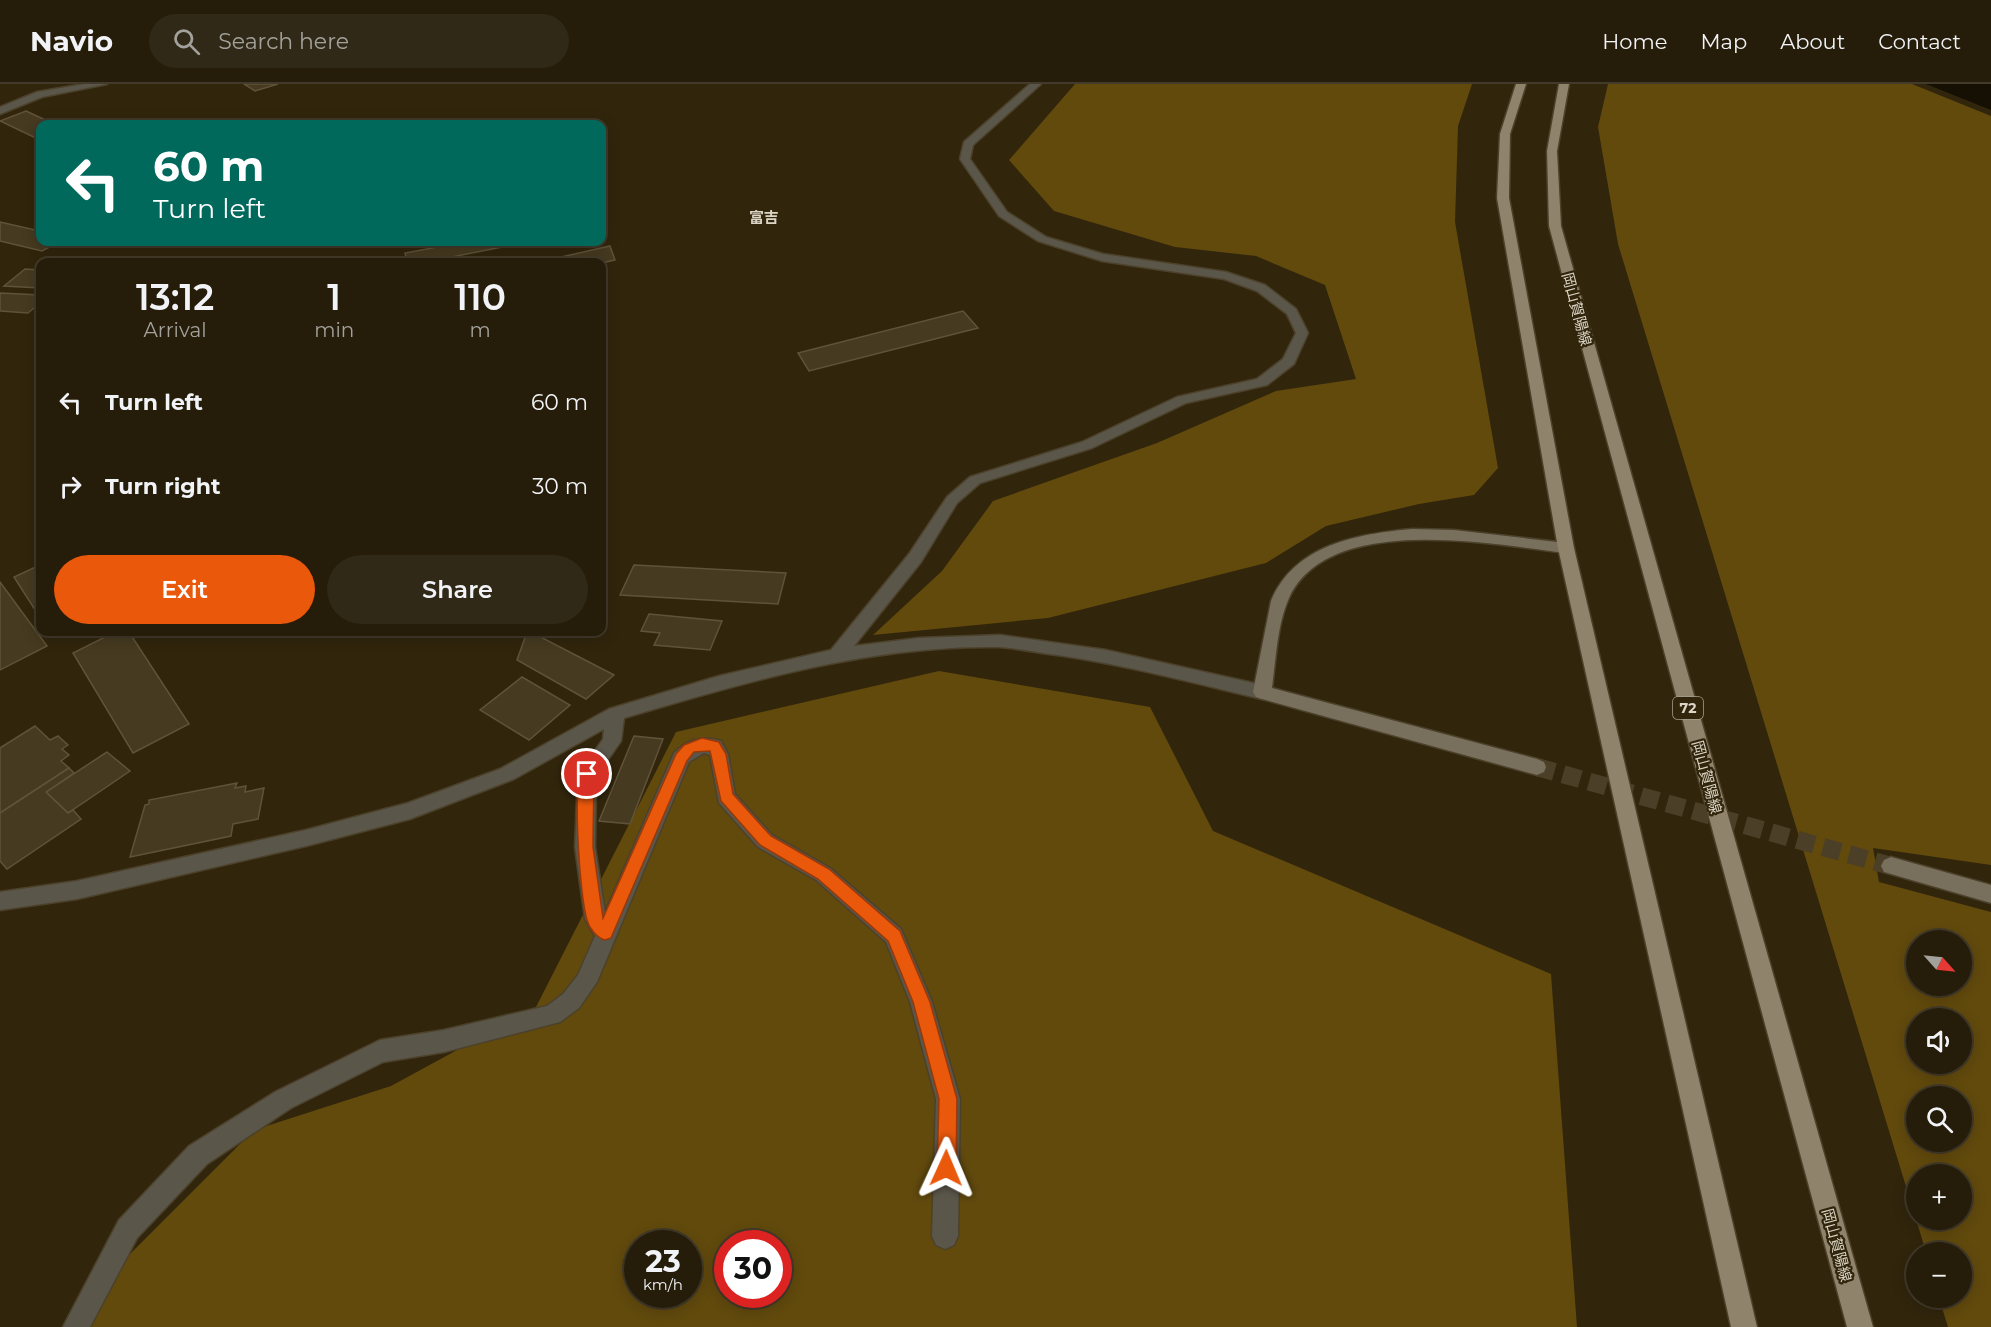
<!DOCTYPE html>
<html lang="en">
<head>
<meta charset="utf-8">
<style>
	body { margin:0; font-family:Montserrat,"Noto Sans JP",sans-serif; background:#312917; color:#f1f3f6; height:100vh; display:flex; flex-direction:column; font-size:22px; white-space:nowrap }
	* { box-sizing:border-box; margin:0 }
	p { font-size:20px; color:#a3a19c }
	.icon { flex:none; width:33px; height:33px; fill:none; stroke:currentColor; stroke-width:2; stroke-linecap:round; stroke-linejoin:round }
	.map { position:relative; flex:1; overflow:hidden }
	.side { position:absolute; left:36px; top:174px; width:570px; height:378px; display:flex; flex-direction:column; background:#251c09; border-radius:12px; box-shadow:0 3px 15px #0003,0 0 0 2px #423a2a }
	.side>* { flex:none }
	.banner { position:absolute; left:36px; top:36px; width:570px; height:126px; border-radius:12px; box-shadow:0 3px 15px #0003,0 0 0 2px #423a2a; background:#00695c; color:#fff; overflow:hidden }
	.needle { width:39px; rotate:117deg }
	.tools { position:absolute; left:1906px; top:846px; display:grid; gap:12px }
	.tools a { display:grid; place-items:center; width:66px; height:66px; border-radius:50%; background:#251c09; box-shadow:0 3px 15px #0003,0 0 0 2px #423a2a; font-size:30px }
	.speed { position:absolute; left:624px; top:1146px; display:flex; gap:12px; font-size:30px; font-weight:700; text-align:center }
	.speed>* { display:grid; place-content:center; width:78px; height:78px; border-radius:50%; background:#251c09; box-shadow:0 3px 15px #0003,0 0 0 2px #423a2a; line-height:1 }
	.speed small { font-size:15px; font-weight:400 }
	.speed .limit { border:9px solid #d22; background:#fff; color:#111 }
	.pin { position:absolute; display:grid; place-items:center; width:51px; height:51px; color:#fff; margin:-26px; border:3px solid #fff; border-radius:50%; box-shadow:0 2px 6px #0007 }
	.me { position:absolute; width:66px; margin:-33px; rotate:1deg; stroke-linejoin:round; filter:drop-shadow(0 0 4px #0008) }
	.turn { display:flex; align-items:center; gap:21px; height:126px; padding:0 18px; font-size:27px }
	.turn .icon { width:78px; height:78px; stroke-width:2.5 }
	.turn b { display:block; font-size:42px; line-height:51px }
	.eta { display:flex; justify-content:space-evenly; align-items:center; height:102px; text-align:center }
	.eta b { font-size:36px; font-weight:600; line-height:42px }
	.primary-button { display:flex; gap:12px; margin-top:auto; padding:12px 18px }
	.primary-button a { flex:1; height:69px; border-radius:36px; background:#ea580c; color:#fff; font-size:24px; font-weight:600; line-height:69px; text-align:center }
	.primary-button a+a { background:#312917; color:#f1f3f6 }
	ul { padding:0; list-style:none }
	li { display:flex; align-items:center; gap:18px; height:84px; padding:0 18px }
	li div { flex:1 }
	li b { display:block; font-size:22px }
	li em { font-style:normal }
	header { display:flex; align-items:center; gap:36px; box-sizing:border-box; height:84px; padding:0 30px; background:#251c09; border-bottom:2px solid #423a2a }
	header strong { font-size:28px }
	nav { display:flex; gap:33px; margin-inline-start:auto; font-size:21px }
	.search { width:420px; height:54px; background:#312917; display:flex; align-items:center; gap:15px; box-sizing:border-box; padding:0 21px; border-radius:33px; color:#a3a19c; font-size:22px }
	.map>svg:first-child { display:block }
	.green { fill:#624a0d; fill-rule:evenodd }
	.water { fill:#161004 }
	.building { fill:#463a20; stroke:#605339; stroke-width:1.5 }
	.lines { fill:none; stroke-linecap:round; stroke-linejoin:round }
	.secondary-tunnel { stroke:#4b3f28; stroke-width:18; stroke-dasharray:18 9; stroke-linecap:butt }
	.street-casing { stroke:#4c412a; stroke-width:3 }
	.secondary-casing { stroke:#4c412a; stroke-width:3 }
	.primary-casing { stroke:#4c412a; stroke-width:3 }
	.street { fill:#5b564a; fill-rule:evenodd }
	.secondary { fill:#78705d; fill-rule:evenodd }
	.primary { fill:#8f836c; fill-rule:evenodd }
	.route { fill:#ea580c; stroke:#983908; stroke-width:1.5 }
	.labels { text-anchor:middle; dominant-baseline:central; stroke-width:4.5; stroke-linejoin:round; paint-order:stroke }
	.shield { fill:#31250c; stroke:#a9a08e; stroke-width:1.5 }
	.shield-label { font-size:14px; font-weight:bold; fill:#dcd5c6 }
	.far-quarter-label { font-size:15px; font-weight:bold; fill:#dcd5c6; stroke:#31250c }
	.street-label { font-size:15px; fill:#dcd5c6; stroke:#31250c }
</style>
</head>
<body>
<header>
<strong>Navio</strong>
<div class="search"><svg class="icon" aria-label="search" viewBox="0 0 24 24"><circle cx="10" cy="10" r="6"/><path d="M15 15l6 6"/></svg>Search here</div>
<nav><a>Home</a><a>Map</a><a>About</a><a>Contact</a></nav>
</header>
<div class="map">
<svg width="1991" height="1243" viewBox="0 0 1991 1243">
	<rect width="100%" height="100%" fill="#31250c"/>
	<g class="green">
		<path d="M1075 0H1472L1458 42 1455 138 1498 384 1474 411 1419 420 1326 442 1266 479 1048 534 873 551 942 487 993 417 1157 359 1276 307 1356 295 1325 201 1256 172 1175 163 1054 127 1009 76Z"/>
		<path d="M1608 0H1912L1991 32V781L1873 764 1879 798 1991 828V1243H1948L1939 1214H1962V1168H1926L1618 160 1598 43ZM1917 856H1962V902H1917ZM1917 934H1962V980H1917ZM1917 1012H1962V1058H1917ZM1917 1090H1962V1136H1917Z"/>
		<path d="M939 587 1150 623 1213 747 1551 890 1577 1243H74L89 1211 254 1046 391 1002 536 923 676 648ZM638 1160H688V1210H638ZM728 1160H778V1210H728Z"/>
	</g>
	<path class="water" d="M1926 0H1991V26Z"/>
	<g class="building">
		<path d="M244 0H278L255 7Z"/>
		<path d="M26 27 54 40H40V56L0 37Z"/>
		<path d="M0 138 40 147V158H59L42 167 0 157Z"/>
		<path d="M464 158H528L426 178H407L405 169Z"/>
		<path d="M610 162 615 176 602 179 539 178Z"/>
		<path d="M25 185 40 186V204L4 202Z"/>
		<path d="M0 209 40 211V219L28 229 0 227Z"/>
		<path d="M963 227 978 244 809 287 798 269Z"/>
		<path d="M40 481V527L37 529 14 493Z"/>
		<path d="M634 481 786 489 778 520 620 511Z"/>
		<path d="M0 498 47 562 0 586Z"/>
		<path d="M649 530 722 537 710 566 654 561 660 549 641 547Z"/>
		<path d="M115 548H129L189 640 133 669 73 569Z"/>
		<path d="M527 548H531L614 591 586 615 517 576Z"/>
		<path d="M522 593 570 621 529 656 480 626Z"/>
		<path d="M35 642 50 656 58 652 68 661 62 665 69 671 61 677 69 684 0 729V664Z"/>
		<path d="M634 652 663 655 630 740 599 737Z"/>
		<path d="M107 668 130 687 68 729 46 708Z"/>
		<path d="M69 684 74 689 46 708 68 729 73 726 81 735 7 785 0 777V729Z"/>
		<path d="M237 699 235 704 246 702 245 708 264 704 258 735 233 740 231 752 130 773 145 721 149 720V716Z"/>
	</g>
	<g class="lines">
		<path class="secondary-tunnel" d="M1537 683 1891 782"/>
		<g class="street-casing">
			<g id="street">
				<path d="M84 0H107L42 13 0 30V23L37 8Z"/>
				<path d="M1030 0H1041L973 61 970 75 1007 128 1046 153 1103 170 1226 188 1265 201 1296 225 1308 249 1294 280 1267 301 1186 319 1092 364 980 399 957 419 921 478 854 562 919 554 1000 551 1106 566 1262 601 1268 603 1271 608 1268 613 1262 615C1194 599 1126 581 1057 571 1038 569 1018 564 998 563 870 561 745 598 624 634L621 657 596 693 595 763 605 829 674 669C687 656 703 651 721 657L728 670 735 710 772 751 830 784 901 845 932 918 960 1015 958 1152 954 1161 945 1165 936 1161 932 1152 936 1015 910 918 886 858 816 796 758 763 719 719 710 671 704 669 689 678 597 898 579 924 560 938 444 968 383 978 291 1024 207 1080 137 1154 90 1243H63L119 1136 189 1062 275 1008 380 956 444 946 547 922 563 910 578 891 595 852 585 835 575 763 578 691 603 655 604 645 514 695 410 735 306 762 77 815 0 826V808L77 797 306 746 408 719 500 685 609 625 719 592 831 566 909 470 947 413 970 393 1082 358 1177 313 1257 295 1283 275 1296 249 1287 230 1257 207 1224 195 1102 177 1038 157 999 132 960 75 964 58Z"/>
			</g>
		</g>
		<g class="secondary-casing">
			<g id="secondary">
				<path d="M1412 445 1454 446 1566 459 1574 464 1566 469C1493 460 1328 428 1289 514 1277 541 1276 575 1272 604L1537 675 1544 678 1546 683 1544 688 1537 691 1262 615 1256 613 1253 608 1271 517C1295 460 1358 450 1412 445Z"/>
				<path d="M1891 773 1991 801V819L1884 788 1881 782 1884 776Z"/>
			</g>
		</g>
		<g class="primary-casing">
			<g id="primary">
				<path d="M1516 0H1526L1510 50 1509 114 1574 464 1757 1243H1731L1558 464 1497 114 1500 50Z"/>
				<path d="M1559 0H1569L1557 67 1561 142 1873 1243H1847L1549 142 1547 67Z"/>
			</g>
		</g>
		<use href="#street" class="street"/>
		<use href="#secondary" class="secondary"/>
		<use href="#primary" class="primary"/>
	</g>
	<path class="route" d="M702 654 719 658 726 670 733 710 771 752 829 785 900 847 930 918 957 1015 956 1084 953 1090 946 1093 940 1090 937 1084 939 1015 913 918 888 857 818 795 760 761 721 717 710 667 694 668 687 677 611 854 605 856C597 854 589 844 587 836 580 814 572 705 582 686H592L594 690 593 763 603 834 676 670 684 661Z"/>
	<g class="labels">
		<rect class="shield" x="1673" y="613" width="30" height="22" rx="4.5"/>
		<g class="shield-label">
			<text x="1688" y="624">72</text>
		</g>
		<g class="far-quarter-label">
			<text x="764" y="133">富吉</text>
		</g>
		<g class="street-label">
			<text transform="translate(1577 225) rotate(75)">岡山賀陽線</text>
			<text transform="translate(1707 693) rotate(75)">岡山賀陽線</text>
			<text transform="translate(1837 1161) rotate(75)">岡山賀陽線</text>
		</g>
	</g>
</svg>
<div class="tools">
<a><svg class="needle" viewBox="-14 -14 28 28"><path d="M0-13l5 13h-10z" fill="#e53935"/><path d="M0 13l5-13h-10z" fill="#a3a19c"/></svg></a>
<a><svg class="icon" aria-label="sound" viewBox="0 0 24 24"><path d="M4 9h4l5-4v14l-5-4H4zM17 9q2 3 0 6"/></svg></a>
<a><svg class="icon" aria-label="search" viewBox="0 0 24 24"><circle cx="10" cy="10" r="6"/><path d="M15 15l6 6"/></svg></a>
<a>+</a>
<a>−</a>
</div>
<div class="speed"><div>23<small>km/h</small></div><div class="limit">30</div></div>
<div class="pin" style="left:587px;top:690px;background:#d93025"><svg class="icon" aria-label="arrive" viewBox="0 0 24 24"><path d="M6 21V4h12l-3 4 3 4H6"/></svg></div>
<svg class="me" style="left:946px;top:1084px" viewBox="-20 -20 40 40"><path d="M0-17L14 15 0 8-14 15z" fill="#ea580c" stroke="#fff" stroke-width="4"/></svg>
<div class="banner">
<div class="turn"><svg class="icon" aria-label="left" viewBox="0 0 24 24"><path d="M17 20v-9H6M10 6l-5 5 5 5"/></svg><div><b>60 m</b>Turn left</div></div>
</div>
<section class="side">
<div class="eta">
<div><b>13:12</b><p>Arrival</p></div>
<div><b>1</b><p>min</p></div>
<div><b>110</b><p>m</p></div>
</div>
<ul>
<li><svg class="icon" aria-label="left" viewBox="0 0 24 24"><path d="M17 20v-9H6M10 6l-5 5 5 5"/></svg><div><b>Turn left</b></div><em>60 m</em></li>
<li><svg class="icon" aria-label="right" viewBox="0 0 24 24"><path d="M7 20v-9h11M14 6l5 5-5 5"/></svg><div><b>Turn right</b></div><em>30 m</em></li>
</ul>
<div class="primary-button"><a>Exit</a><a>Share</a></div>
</section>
</div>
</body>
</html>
